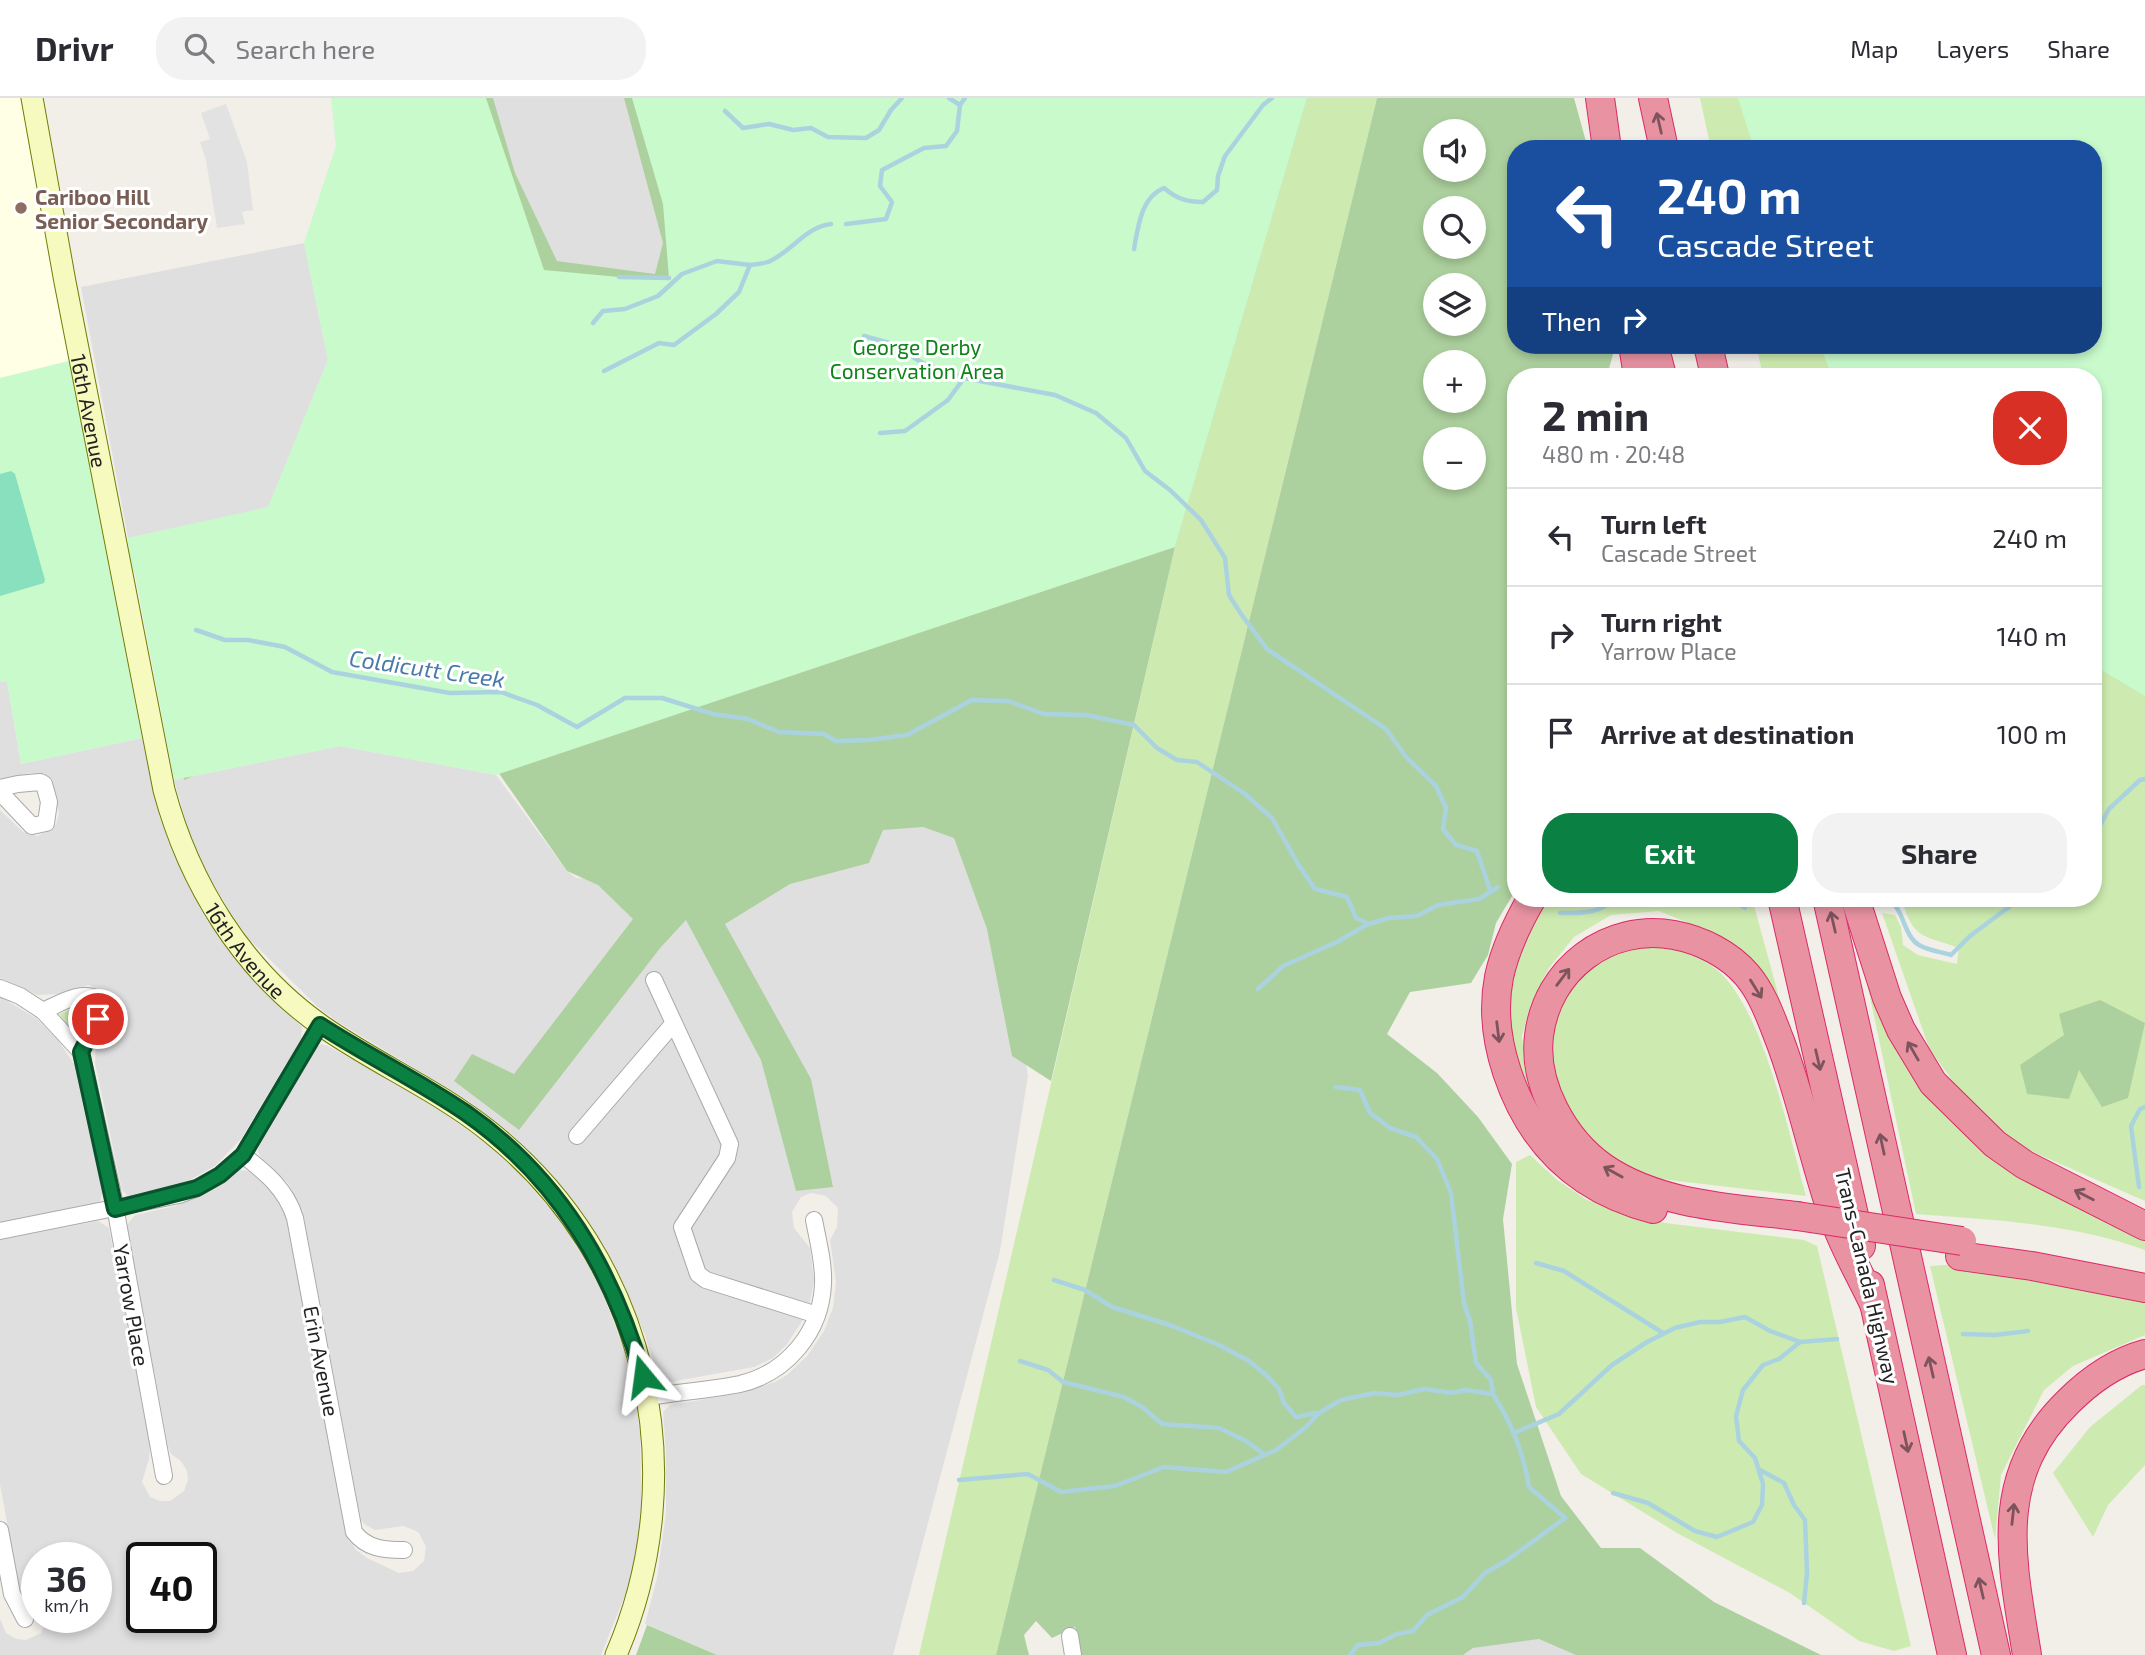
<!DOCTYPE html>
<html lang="en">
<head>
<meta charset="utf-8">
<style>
	body { margin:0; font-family:"Exo 2",sans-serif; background:#f2f2f3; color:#2b2b33; height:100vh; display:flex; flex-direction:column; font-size:26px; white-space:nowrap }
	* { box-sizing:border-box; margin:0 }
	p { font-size:23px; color:#7c7c81 }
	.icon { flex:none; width:38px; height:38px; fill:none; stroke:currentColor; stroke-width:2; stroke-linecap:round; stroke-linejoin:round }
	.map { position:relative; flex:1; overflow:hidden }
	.details { position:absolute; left:1507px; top:270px; width:595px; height:539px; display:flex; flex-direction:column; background:#fff; border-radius:28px; box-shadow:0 4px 10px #0003 }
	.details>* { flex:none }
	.top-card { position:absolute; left:1507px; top:42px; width:595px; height:214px; border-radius:28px; box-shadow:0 4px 10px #0003; background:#1a4fa0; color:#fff; overflow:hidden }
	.buttons { position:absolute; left:1423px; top:21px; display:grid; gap:14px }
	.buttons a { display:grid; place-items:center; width:63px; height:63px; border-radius:50%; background:#fff; box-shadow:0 4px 10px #0003; font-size:35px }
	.speed { position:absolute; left:21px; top:1444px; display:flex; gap:14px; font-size:35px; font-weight:700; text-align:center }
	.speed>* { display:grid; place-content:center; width:91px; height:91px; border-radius:50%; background:#fff; box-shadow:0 4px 10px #0003; line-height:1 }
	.speed small { font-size:18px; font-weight:400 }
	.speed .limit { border:4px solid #111; border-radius:10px; background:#fff; color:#111 }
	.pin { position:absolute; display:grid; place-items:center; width:60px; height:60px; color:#fff; margin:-30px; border:4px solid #fff; border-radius:50%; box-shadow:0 2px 7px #0007 }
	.me { position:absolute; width:77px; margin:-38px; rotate:344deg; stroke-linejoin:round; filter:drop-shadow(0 0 5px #0008) }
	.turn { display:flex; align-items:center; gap:24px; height:147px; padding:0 35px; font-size:32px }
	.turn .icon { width:91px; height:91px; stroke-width:2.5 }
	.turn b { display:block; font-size:49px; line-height:60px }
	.then { display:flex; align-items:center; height:66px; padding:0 35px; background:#0003; gap:14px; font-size:26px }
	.round { display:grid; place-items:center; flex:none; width:74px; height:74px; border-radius:28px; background:#f2f2f3 }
	.head { display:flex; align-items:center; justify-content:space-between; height:119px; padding:0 35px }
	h1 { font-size:42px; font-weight:700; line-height:52px }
	.button { display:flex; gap:14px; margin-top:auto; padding:14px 35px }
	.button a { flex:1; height:80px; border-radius:28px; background:#0b8043; color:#fff; font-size:28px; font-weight:700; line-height:80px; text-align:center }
	.button a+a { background:#f2f2f3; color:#2b2b33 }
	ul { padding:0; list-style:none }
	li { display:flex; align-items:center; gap:21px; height:98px; padding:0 35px; border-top:2px solid #e1e1e2 }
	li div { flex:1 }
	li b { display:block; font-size:26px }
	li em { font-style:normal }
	header { display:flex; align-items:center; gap:42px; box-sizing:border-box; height:98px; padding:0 35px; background:#fff; border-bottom:2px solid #e1e1e2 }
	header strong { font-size:33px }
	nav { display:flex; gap:38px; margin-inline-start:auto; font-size:24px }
	.search { width:490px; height:63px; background:#f2f2f3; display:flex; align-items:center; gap:18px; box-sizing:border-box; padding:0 24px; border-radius:28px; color:#7c7c81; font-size:26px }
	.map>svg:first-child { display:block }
	.residential { fill:#e0dfdf; fill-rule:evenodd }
	.education { fill:#ffffe5 }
	.grass { fill:#cdebb0 }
	.forest { fill:#add19e; fill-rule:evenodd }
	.park { fill:#c8facc }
	.pitch { fill:#88e0be }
	.parking { fill:#e2e2e2 }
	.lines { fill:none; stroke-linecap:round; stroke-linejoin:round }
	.stream { stroke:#aad3df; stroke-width:4.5 }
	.street-casing { stroke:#a9a9a9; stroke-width:18 }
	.secondary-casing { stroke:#707d05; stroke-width:23 }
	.highway-casing { stroke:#dc2a67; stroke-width:30 }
	.street { stroke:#fff; stroke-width:16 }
	.secondary { stroke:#f7fabf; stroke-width:21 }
	.highway { stroke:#e892a2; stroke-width:28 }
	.highway-bridge-casing { stroke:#dc2a67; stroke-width:30; stroke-linecap:butt }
	.highway-bridge { stroke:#e892a2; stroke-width:28 }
	.oneway { stroke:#7b545c }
	.route-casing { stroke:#07532c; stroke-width:18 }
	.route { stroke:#0b8043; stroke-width:12 }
	.education-dot { fill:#8d6e63; stroke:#fff; stroke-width:2.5 }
	.labels { text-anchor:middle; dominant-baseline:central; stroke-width:6; stroke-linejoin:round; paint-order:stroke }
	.education-label { font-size:21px; font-weight:bold; fill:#785e54; stroke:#fff; text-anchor:start }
	.park-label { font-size:21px; fill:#0c8416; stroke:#fff }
	.street-label { font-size:21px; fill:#222; stroke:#fff }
	.water-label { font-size:23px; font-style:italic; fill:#4a7aab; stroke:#fff }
</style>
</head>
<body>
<header>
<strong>Drivr</strong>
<div class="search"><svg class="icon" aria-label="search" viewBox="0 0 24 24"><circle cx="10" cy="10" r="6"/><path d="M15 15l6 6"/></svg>Search here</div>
<nav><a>Map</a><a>Layers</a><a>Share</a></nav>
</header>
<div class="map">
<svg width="2145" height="1557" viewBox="0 0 2145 1557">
	<rect width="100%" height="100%" fill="#f2efe9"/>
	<g class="residential">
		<path d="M486 0H632L663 106 669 180 543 172Z"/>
		<path d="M304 145 328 262 268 410 128 440 81 189Z"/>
		<path d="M7 583 21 666 142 640 159 717 171 751 203 816 236 862 302 929 301 941 241 1041 215 1068 181 1087 136 1098H128L122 1092 95 965 96 946 111 914 110 903 105 895 89 887 61 896 38 897 0 880V712L23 734 37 738 49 733 56 726 59 716 53 689 43 677 31 675 0 681V584Z"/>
		<path d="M340 648 496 677 567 773 576 780 599 781 930 709 981 750 1028 977 1000 1153 893 1557H717L645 1526 657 1480 666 1415V1354L663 1314 670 1307 742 1295 775 1284 787 1277 807 1258 824 1233 833 1210 836 1184 830 1142 837 1129 838 1110 826 1098 811 1095 801 1099 792 1114 794 1130 810 1150 814 1182 808 1214 787 1246 773 1260 754 1269 670 1284 659 1280 645 1237 608 1156 576 1107 543 1067 508 1033 470 1004 338 924 319 910 249 841 230 814 202 766 189 735 174 682Z"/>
		<path d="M0 899 36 920 58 942 76 969 86 998 103 1094 100 1103 96 1106 0 1125Z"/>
		<path d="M321 946 328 948 424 1001 491 1049 516 1072 559 1121 589 1169 603 1196 624 1251 633 1286 640 1335 642 1420 633 1471 626 1495 601 1557H0V1521L6 1535 16 1541 26 1542 41 1535 47 1519H96V1460H37V1500L22 1492 18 1485 0 1386V1142L98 1123 109 1130 150 1348 149 1361 142 1384 150 1399 160 1403H170L184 1393 188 1382 187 1373 181 1363 171 1356 168 1348 127 1127 135 1117 175 1108 203 1096 240 1072 249 1073 271 1092 281 1105 286 1120 348 1440 356 1452 367 1460 399 1475 413 1473 424 1463 426 1449 419 1435 414 1432 403 1428 375 1432 364 1426 361 1422 303 1114 288 1085 261 1060 258 1053 259 1048 314 952ZM142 1460H201V1519H142Z"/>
		<path d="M1535 1537 1592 1557H1460L1473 1550Z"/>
	</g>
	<path class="education" d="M0 0H22L69 263 0 280Z"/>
	<g class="grass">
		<path d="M1307 0H1377L996 1557H919L1175 449Z"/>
		<path d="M1700 0H1790L1844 51H1711Z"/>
		<path d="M1756 247H1912L1908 278H1763Z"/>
		<path d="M2093 526 2145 564V1103L2024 1050 1971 1009 1929 950 1882 815 1895 817 1901 829 1903 847 1918 857 1957 866 1959 850C1921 836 1914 842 1901 800H2093Z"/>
		<path d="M1541 800H1752L1786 925 1725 844 1698 829 1659 813 1611 817 1574 839 1549 870 1531 905 1522 938 1526 976 1544 1019 1526 1007 1501 925 1513 852Z"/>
		<path d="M1663 847C1683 852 1700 858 1716 871 1764 911 1789 1037 1806 1098L1660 1081 1635 1072 1600 1053 1574 1023 1556 989 1546 929 1580 875 1621 850Z"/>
		<path d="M1867 885 1895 945 1935 1005 2145 1138V1152C2072 1125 1993 1122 1916 1116Z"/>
		<path d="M86 906 93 909 92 913 78 938 59 916Z"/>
		<path d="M1530 1057 1556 1081 1587 1102 1620 1112 1665 1125 1804 1142 1817 1148 1911 1548 1894 1553 1859 1543 1790 1495 1677 1435 1581 1376 1536 1309 1516 1210V1064Z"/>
		<path d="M1960 1166 2145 1204V1237L2073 1268 2044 1292 2001 1377 1995 1441 1930 1168Z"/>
		<path d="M2142 1287H2145V1367L2108 1407 2093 1439 2053 1375 2090 1329Z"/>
	</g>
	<g class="forest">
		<path d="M354 0H493L515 75 557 163 655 176 663 145 624 0H1307L1175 449 1051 983 1012 958 987 831 954 740 923 729 883 732 869 765 790 786 725 826 811 981 833 1089 796 1093 761 962 686 822 661 849 519 1032 454 983 472 956 514 976 633 821 598 787 567 773 498 674 339 645 210 670 184 682 149 444 277 424 338 291Z"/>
		<path d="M1377 0H1574L1588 51H1516V247H1611L1613 256 1607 278H1516L1515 793 1496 825 1488 857 1471 885 1410 894 1387 936 1437 975 1478 1019 1512 1066 1503 1121 1517 1266 1561 1398 1601 1450H1640L1714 1504 1821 1557H1576L1539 1541 1473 1550 1463 1557H1081L1075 1529 1052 1540 1036 1523 1024 1537 1029 1557H996ZM1435 33H1474V72H1435ZM1435 110H1474V149H1435ZM1435 187H1474V226H1435ZM1435 264H1474V303H1435ZM1435 341H1474V380H1435Z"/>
		<path d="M2100 902 2145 925 2128 1000 2102 1009 2079 972 2069 1001 2027 996 2020 967 2064 937 2059 916Z"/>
		<path d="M647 1527 717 1557H636Z"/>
	</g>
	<g class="park">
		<path d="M331 0H486L544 172 619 179 669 180 663 106 632 0H1307L1175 449 496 677 340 648 174 682 135 476 129 468 128 440 268 409 328 262 304 145 336 48Z"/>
		<path d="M1738 0H2145V598L2093 567V278H1832L1820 247H2093V51H1754Z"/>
		<path d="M69 263 142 640 21 666 7 583 0 584V280Z"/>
	</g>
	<path class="pitch" d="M11 373 15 376 45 482 44 485 0 498V376Z"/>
	<path class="parking" d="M226 6 247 64 253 112 242 114 245 126 217 130 206 62 200 44 210 41 201 15Z"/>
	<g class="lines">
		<g class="stream">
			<path d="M949 0 960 7"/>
			<path d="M725 13 743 30 769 26 793 32 811 30 828 39 866 40 879 32 891 12 902 0"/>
			<path d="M846 126 886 121 892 104 880 88 882 72 924 50 946 48 957 33 960 7 965 0"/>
			<path d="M1134 151C1138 129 1141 99 1164 90 1177 101 1187 104 1203 104L1217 92 1218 78 1225 58 1263 7 1272 0"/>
			<path d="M619 179 669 180"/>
			<path d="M593 225 603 213 625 211 658 198 682 176 717 163 750 167"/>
			<path d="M864 238 893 246 921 264 964 280 1055 297 1096 315 1126 340 1145 373 1170 392 1201 422 1225 460 1229 497 1241 516 1267 551 1386 631 1406 659 1436 688 1446 710 1443 731 1456 747 1477 753 1490 792"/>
			<path d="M604 273 659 245 674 247 716 216 739 194 750 167C757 166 766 166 772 162 794 151 806 129 831 126"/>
			<path d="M880 335 905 333 948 302 964 280"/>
			<path d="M196 532 225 542H248L285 549 332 574 450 595 501 594 537 607 577 629 625 600H662L713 616 748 621 779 634 824 636 836 643 869 642 907 637 972 602 1008 603 1044 616 1086 617 1134 627 1157 650 1177 662 1197 664 1245 696 1272 720 1298 766 1315 791 1347 799 1356 820 1369 826 1389 820 1417 818 1438 807 1479 801 1498 789"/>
			<path d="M2093 740 2109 711 2140 682 2145 681"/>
			<path d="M1728 800 1745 810"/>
			<path d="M1883 800C1905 805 1901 836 1919 847 1927 852 1941 854 1951 857L1970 838 2021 800"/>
			<path d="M1560 815C1582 815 1600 816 1616 800"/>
			<path d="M1258 891 1283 868 1337 844 1368 826"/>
			<path d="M1336 989 1360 992 1370 1015 1390 1030 1416 1039 1437 1061 1451 1095 1464 1205 1470 1223 1476 1265 1491 1282 1493 1296"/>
			<path d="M2139 1089 2131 1028 2140 1011 2145 1009"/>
			<path d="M1536 1165 1564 1173 1663 1235"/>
			<path d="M1054 1182 1085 1192 1112 1209 1170 1227 1219 1247 1249 1263 1266 1277 1279 1291 1284 1305 1296 1319 1316 1315"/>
			<path d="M1963 1236 1995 1237 2028 1233"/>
			<path d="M1020 1263 1048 1272 1063 1284 1124 1299 1142 1309 1162 1326 1219 1330 1246 1343 1265 1357"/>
			<path d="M1514 1335 1559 1316 1612 1267 1647 1244 1675 1230 1700 1224H1720L1745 1219 1770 1233 1800 1244 1837 1241"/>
			<path d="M1760 1372 1784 1385 1794 1407 1805 1422 1807 1475 1804 1505"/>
			<path d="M959 1382 1028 1376 1061 1394 1115 1388 1164 1369 1226 1374 1276 1352 1305 1330 1319 1315 1341 1302 1375 1295 1398 1297 1424 1291 1451 1295 1466 1292 1493 1296C1511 1324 1524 1356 1529 1389L1565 1420 1506 1463 1485 1475 1463 1499 1427 1517 1413 1533 1397 1536 1379 1545 1358 1547 1350 1557"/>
			<path d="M1613 1395 1648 1405 1695 1433 1717 1439 1753 1424 1762 1407 1763 1386 1755 1360 1739 1343 1736 1318 1743 1292 1763 1267 1779 1261 1800 1244"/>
		</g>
		<g class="street-casing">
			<g id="street">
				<path d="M0 690 18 686 40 684 44 686 49 704 46 725 32 728 0 694"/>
				<path d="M654 882 730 1046 727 1060 682 1129 698 1176 706 1182 817 1217"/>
				<path d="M0 890 20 898 43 913 81 954 112 1092 164 1378"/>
				<path d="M43 913C61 905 82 891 99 902 103 920 89 938 81 954"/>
				<path d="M577 1038 673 926"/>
				<path d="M243 1057C266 1075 286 1091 295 1120L354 1434C367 1451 384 1452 404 1452"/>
				<path d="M0 1133 179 1097 197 1090 220 1077 243 1057 320 927"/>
				<path d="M649 1299C679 1294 710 1292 740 1286 787 1275 821 1234 823 1186 824 1165 818 1143 814 1122"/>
				<path d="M0 1432 12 1496 25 1521"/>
				<path d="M1070 1538 1073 1557"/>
			</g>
		</g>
		<g class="secondary-casing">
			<g id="secondary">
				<path id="s1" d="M32 0 65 184 164 692C189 785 242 872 322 928 376 966 438 992 490 1034 648 1160 695 1374 616 1557"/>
			</g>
		</g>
		<g class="highway-casing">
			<g id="highway">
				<path d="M1600 0 1607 51"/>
				<path d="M1653 0 1664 51"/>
				<path d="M1633 247 1638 278"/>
				<path d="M1654 247 1662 278"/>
				<path d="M1708 247 1715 278"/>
				<path d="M1532 800C1518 824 1505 851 1499 879 1493 910 1497 944 1507 974 1531 1046 1579 1092 1653 1111"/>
				<path d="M1782 800 1861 1148"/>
				<path d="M1827 800 1996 1557"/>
				<path d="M1855 800 1887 900 1901 932 1933 985 1995 1046 2025 1067 2145 1128"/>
				<path d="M1797 1118C1733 1110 1660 1108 1604 1070 1564 1042 1533 987 1539 938 1547 871 1608 825 1674 837 1701 842 1729 856 1747 877 1763 896 1771 920 1780 943 1801 999 1813 1058 1832 1115 1842 1146 1860 1176 1874 1206"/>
				<path d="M1960 1158 2032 1168 2145 1190"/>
				<path d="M1870 1187 1952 1557"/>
				<path d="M2027 1557C2012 1463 1991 1379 2068 1304 2089 1283 2116 1264 2145 1256"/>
			</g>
		</g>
		<use href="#street" class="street"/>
		<use href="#secondary" class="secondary"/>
		<use href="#highway" class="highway"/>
		<g class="highway-bridge-casing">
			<path id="highway-bridge" d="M1797 1118 1962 1143"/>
		</g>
		<use href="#highway-bridge" class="highway-bridge"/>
	</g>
	<defs><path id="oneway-shaft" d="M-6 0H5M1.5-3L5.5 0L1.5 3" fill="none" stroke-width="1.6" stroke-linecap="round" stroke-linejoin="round" transform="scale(1.75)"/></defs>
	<g class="oneway">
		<use href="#oneway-shaft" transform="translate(1659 25) rotate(-103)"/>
		<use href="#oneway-shaft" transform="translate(1833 824) rotate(-103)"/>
		<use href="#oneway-shaft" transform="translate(1563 879) rotate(-53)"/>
		<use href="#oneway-shaft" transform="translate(1756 891) rotate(58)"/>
		<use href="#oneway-shaft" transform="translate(1498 934) rotate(83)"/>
		<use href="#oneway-shaft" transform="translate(1913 953) rotate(-120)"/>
		<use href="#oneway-shaft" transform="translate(1818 962) rotate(77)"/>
		<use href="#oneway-shaft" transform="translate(1882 1046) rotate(-102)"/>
		<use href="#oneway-shaft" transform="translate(1613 1074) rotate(-151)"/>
		<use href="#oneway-shaft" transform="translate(2084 1097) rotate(-153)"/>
		<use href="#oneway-shaft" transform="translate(1931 1269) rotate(-103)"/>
		<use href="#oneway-shaft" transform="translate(1906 1344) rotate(78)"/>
		<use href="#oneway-shaft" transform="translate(2013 1416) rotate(-84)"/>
		<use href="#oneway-shaft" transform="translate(1981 1490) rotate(-103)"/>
	</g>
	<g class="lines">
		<g class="route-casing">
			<path id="route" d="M98 921 81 954 115 1111 197 1090 220 1077 243 1057 320 927C368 958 419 983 466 1015 559 1080 612 1171 643 1278"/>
		</g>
		<use href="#route" class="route"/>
	</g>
	<circle class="education-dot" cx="21" cy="110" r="7"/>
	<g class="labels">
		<g class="education-label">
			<text x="35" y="98">Cariboo Hill<tspan x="35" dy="24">Senior Secondary</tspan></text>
		</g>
		<g class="park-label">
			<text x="917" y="248">George Derby<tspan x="917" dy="24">Conservation Area</tspan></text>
		</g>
		<g class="street-label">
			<text stroke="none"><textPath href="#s1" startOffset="318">16th Avenue</textPath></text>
			<text stroke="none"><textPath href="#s1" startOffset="886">16th Avenue</textPath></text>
			<text transform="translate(1868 1178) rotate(77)">Trans-Canada Highway</text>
			<text transform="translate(132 1207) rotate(80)">Yarrow Place</text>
			<text transform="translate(322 1263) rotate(79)">Erin Avenue</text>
		</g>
		<g class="water-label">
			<text transform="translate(427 570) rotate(8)">Coldicutt Creek</text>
		</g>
	</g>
</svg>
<div class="buttons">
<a><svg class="icon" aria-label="sound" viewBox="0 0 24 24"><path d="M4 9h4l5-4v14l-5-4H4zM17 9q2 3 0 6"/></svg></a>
<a><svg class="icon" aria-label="search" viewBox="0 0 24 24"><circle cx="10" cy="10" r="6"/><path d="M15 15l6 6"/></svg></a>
<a><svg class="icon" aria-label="layers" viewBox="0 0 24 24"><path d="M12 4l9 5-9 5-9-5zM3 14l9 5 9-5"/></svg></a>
<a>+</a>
<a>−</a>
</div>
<div class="speed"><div>36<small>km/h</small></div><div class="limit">40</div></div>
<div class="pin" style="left:98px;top:921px;background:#d93025"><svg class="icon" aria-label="arrive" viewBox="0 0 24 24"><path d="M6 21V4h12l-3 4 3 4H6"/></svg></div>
<svg class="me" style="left:643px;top:1278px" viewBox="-20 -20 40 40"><path d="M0-17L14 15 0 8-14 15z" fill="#0b8043" stroke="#fff" stroke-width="4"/></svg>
<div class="top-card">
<div class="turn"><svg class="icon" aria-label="left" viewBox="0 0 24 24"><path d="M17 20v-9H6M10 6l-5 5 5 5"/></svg><div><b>240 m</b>Cascade Street</div></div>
<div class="then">Then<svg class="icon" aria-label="right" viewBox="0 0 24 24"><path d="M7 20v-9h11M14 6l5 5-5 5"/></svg></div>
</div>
<section class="details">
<div class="head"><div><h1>2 min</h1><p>480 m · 20:48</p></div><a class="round" style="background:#d93025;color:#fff"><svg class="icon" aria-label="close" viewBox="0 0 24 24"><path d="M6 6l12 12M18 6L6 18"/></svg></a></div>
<ul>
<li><svg class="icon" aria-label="left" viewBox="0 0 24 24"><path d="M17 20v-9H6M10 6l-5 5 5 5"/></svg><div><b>Turn left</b><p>Cascade Street</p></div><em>240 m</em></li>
<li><svg class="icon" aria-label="right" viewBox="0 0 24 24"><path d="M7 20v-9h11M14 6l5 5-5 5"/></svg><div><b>Turn right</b><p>Yarrow Place</p></div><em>140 m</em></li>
<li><svg class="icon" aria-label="arrive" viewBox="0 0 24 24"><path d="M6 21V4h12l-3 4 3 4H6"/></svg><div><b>Arrive at destination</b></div><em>100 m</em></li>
</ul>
<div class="button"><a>Exit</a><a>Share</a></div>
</section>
</div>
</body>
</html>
